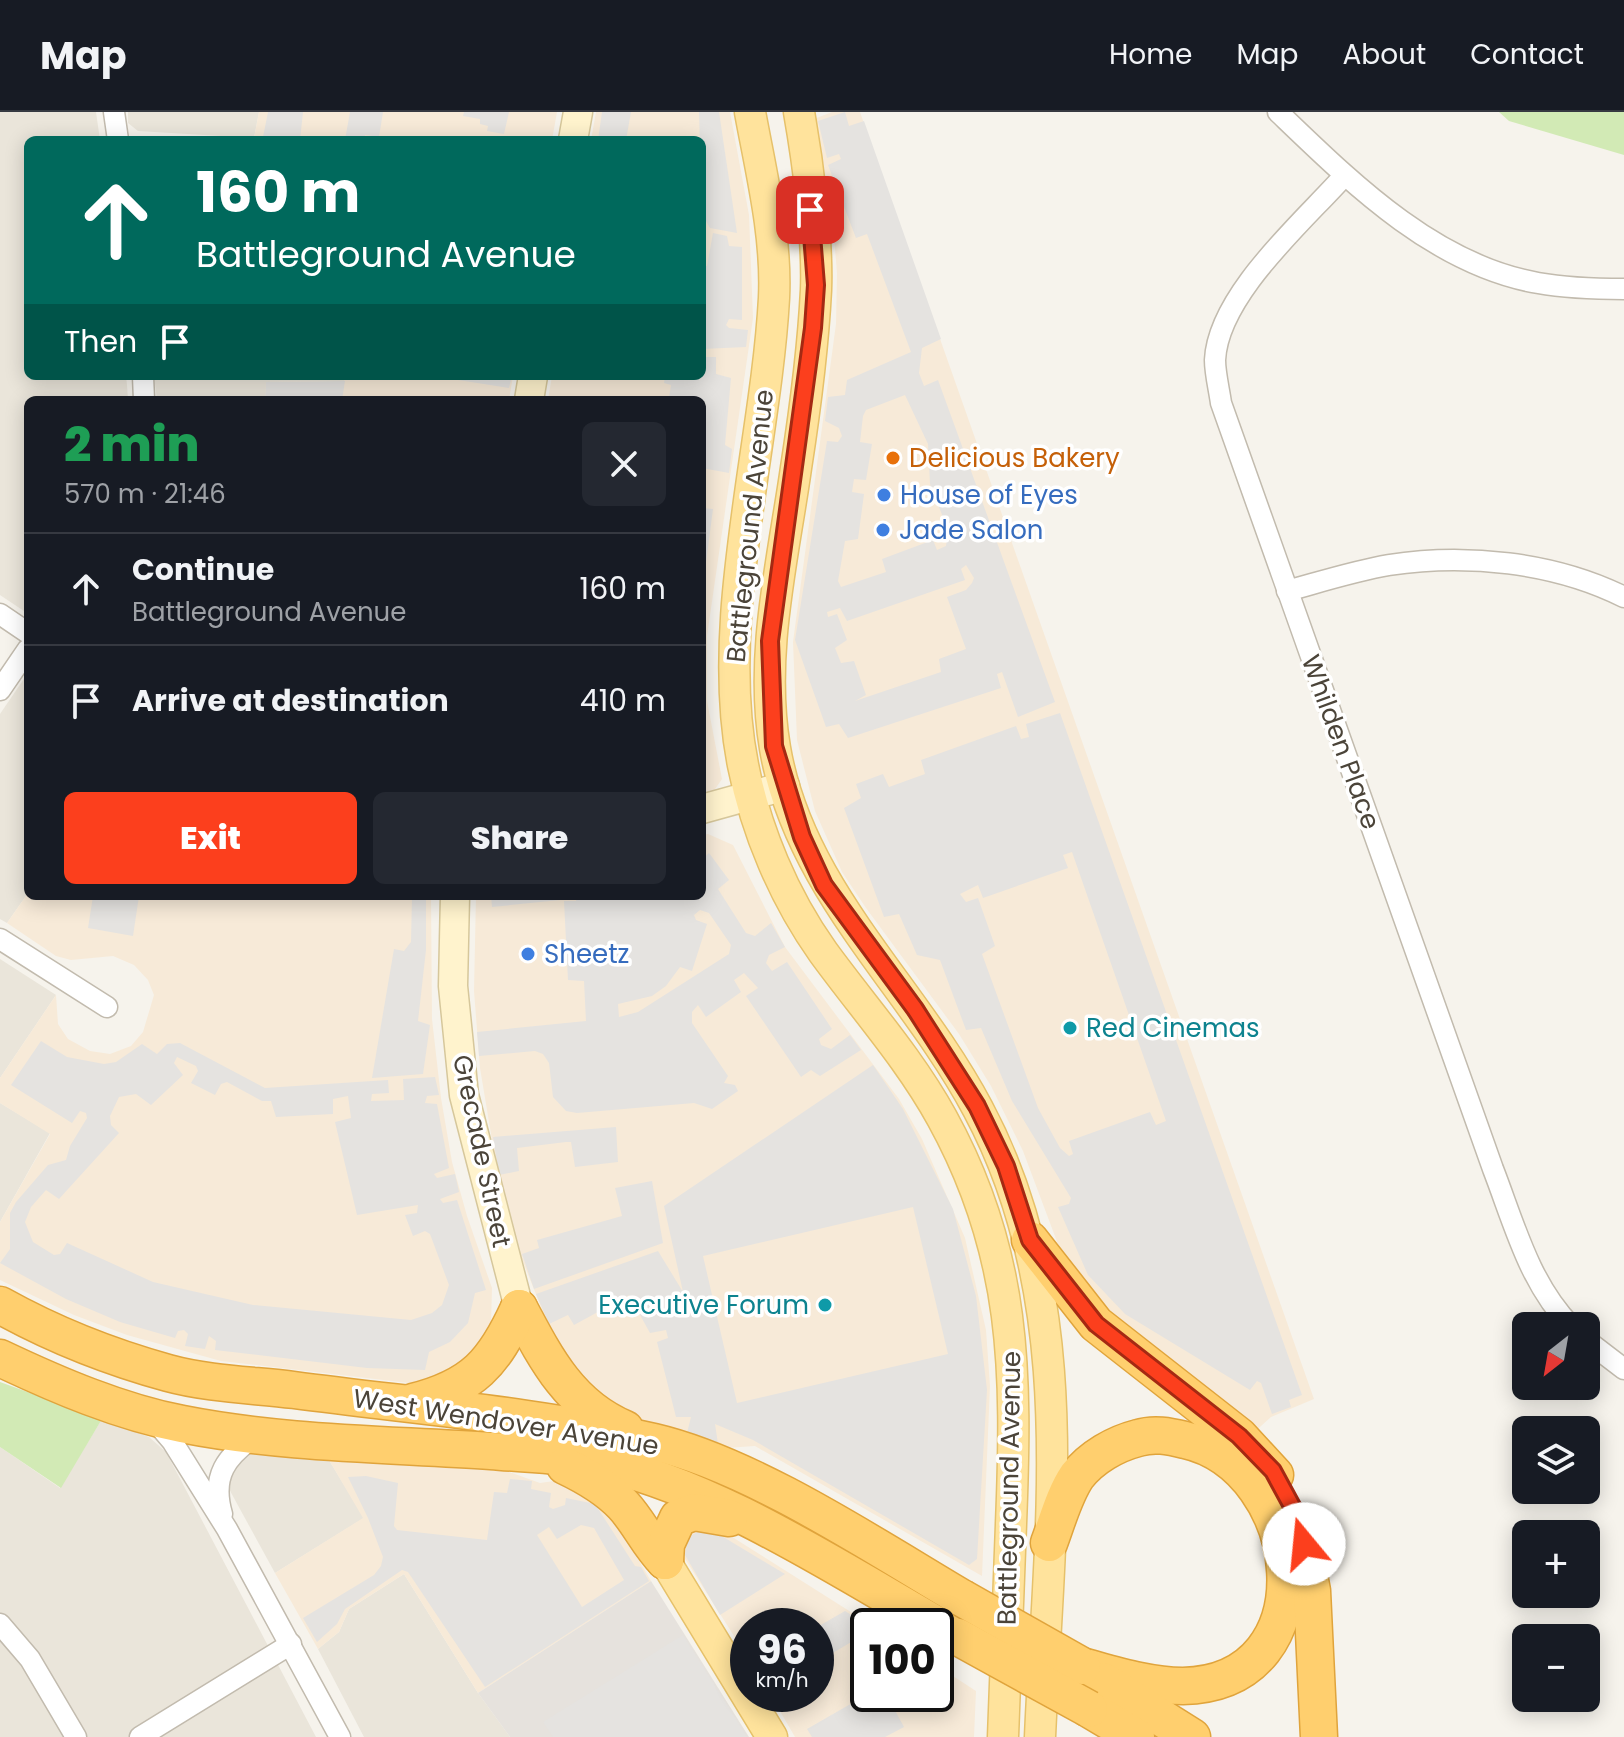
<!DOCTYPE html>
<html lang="en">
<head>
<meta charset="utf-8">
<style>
	body { margin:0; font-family:Poppins,sans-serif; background:#242831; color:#f1f3f6; height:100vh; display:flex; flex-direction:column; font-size:30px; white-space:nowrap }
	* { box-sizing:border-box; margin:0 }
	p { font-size:26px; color:#9ea1a6 }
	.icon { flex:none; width:44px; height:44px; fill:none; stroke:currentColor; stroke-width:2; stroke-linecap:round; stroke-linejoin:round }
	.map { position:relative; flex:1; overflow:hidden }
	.sheet { position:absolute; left:24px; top:284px; width:682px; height:504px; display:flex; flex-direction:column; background:#171b24; border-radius:12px; box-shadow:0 4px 20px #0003 }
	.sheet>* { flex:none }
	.top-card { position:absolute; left:24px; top:24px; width:682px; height:244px; border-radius:12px; box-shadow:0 4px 20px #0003; background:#00695c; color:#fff; overflow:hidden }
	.needle { width:52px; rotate:211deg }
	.fabs { position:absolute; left:1512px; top:1200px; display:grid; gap:16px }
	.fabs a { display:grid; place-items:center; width:88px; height:88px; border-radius:12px; background:#171b24; box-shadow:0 4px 20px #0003; font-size:40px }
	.speed { position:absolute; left:730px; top:1496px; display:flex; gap:16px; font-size:40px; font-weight:700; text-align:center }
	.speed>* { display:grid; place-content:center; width:104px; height:104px; border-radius:50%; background:#171b24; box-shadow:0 4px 20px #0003; line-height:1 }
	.speed small { font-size:20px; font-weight:400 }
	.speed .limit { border:4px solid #111; border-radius:12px; background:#fff; color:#111 }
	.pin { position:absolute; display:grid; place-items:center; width:68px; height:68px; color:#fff; margin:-34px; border-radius:16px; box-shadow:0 4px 12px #0006 }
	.me { position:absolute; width:88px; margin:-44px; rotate:343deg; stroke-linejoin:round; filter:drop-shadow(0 0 6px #0008) }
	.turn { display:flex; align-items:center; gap:28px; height:168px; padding:0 40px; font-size:36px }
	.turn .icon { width:104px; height:104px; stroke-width:2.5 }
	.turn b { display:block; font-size:56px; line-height:68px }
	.then { display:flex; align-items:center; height:76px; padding:0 40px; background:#0003; gap:16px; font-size:30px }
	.round { display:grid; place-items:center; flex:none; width:84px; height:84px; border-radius:12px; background:#242831 }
	.summary { display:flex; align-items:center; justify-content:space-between; height:136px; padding:0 40px }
	h1 { font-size:48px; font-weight:800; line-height:60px; color:#1e9e55 }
	.action { display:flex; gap:16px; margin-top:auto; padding:16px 40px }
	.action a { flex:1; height:92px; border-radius:12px; background:#fc3f1d; color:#fff; font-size:32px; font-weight:800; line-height:92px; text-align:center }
	.action a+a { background:#242831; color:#f1f3f6 }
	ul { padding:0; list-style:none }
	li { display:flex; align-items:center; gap:24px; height:112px; padding:0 40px; border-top:2px solid #363941 }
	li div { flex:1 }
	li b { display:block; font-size:30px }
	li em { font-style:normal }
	header { display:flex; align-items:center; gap:48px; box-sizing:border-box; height:112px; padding:0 40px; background:#171b24; border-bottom:2px solid #363941 }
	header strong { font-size:38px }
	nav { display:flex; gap:44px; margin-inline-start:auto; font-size:28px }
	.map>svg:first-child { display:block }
	.residential { fill:#eae5da }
	.commercial { fill:#f7ead8 }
	.industrial { fill:#e6e2dd }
	.green { fill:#d2eab5 }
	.parking { fill:#e5e3e0; fill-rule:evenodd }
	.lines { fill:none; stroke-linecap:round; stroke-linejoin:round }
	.street-casing { stroke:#c2bbae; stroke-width:23 }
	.secondary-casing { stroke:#d6c79b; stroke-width:31 }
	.primary-casing { stroke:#e6c16a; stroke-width:33 }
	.highway-casing { stroke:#e0a43c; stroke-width:39 }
	.street { stroke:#fff; stroke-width:20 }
	.secondary { stroke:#fff3cd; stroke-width:28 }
	.primary { stroke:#ffe39c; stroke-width:30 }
	.highway { stroke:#ffcf6e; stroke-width:36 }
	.highway-bridge-casing { stroke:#e0a43c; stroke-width:39; stroke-linecap:butt }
	.highway-bridge { stroke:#ffcf6e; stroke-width:36 }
	.route-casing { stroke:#a42913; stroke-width:20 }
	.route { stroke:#fc3f1d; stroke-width:14 }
	.food-dot { fill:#e8710a; stroke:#fff; stroke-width:3 }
	.shop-dot { fill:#3f7fe0; stroke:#fff; stroke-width:3 }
	.culture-dot { fill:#0f9aa8; stroke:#fff; stroke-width:3 }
	.labels { text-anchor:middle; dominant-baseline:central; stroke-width:7; stroke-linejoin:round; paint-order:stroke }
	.food-label { font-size:26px; fill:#c56008; stroke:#fff; text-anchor:start }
	.shop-label { font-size:26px; fill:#366cbe; stroke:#fff; text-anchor:start }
	.street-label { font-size:26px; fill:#4b4439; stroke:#fff }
	.culture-label { font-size:26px; fill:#0d838f; stroke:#fff; text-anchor:start }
</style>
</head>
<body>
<header>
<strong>Map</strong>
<nav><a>Home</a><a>Map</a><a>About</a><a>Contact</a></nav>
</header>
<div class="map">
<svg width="1624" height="1625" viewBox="0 0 1624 1625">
	<rect width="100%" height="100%" fill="#f6f3ec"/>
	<g class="residential">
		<path d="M0 0H96L100 28H28V264H126L127 273 128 288H28L27 501 0 483Z"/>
		<path d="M128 0H259L254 26 138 19 128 11Z"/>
		<path d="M154 264H346L345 269 267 270 265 288H157Z"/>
		<path d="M28 561V781L7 811 0 807V602Z"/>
		<path d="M0 847 56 883 0 966Z"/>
		<path d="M0 991 50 1021 0 1110Z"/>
		<path d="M102 1307 149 1325 166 1340 316 1625H0V1335L60 1376Z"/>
		<path d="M251 1342 329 1348 364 1406 275 1461 229 1377 228 1365 240 1345Z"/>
		<path d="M404 1462 478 1581 510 1625H364L318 1537 339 1520 349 1497Z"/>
	</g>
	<g class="commercial">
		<path d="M259 0H557L552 28H275L254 26Z"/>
		<path d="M596 0H730L749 103 753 206 707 524V589L722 667 713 680 702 682V288H548L552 264H702V28H591Z"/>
		<path d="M832 0H860L1314 1287 1271 1305 1251 1323 1071 1167 1023 1039 991 974 959 922 866 796 842 760 815 699 797 628 793 530 836 212 837 161 832 100 814 7Z"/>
		<path d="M346 264H513L509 288H265L266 270 344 269Z"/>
		<path d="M708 722 733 733 785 835 899 987 922 1027 965 1126 986 1218 990 1274 982 1464 755 1334 726 1336 610 1297 592 1286 549 1215 520 1142 498 1064 480 956 474 879 476 784H702V723Z"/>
		<path d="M28 781V784H431L432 907 441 986 452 1050 467 1104 492 1176 491 1212 472 1249 430 1269 409 1271 221 1249 127 1223 74 1203 0 1168V1110L50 1022 0 991V966L56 883 58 912 68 927 90 939 110 942 131 934 143 920 154 883 148 868 134 853 113 844 71 848 56 844 7 811Z"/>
		<path d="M329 1348 504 1358 540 1371 554 1369 572 1373 613 1405 651 1469 478 1581 404 1462 349 1497 339 1520 318 1537 275 1461 363 1406Z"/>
		<path d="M693 1415 718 1416 873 1514H868V1582H936V1553L976 1579 974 1625H795L770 1582H816V1514H748V1546L682 1442 685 1423Z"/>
	</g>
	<path class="industrial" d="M651 1469 749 1625H510L478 1581Z"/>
	<g class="green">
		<path d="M1499 0H1624V43L1509 9Z"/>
		<path d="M0 1270 102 1307 61 1376 0 1335Z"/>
	</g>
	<g class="parking">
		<path d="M268 0H303L300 28 263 25Z"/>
		<path d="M350 0H383L379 25 365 23 364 28H345Z"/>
		<path d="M464 0H509L504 22 487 19 488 14 480 12V7L463 4Z"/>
		<path d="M602 0H631L626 28H598Z"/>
		<path d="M699 0H719L737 121 710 116 702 102Z"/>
		<path d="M845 0 849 14 864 9 941 227 922 236 919 261 924 274 938 268 1055 590 1018 605 1002 560 997 562 1001 576 848 626 839 612 826 615 795 528 827 329 838 330 842 324 839 316 825 309 828 285 845 283 847 268 911 240 867 122 856 126 828 53 841 47 839 42 827 46 818 9ZM905 283 928 332 930 372 948 418 946 434 937 438 933 428 882 447 886 460 841 475 838 469 845 429 858 427 864 382 852 380 854 367 866 368 872 332 860 330 863 304 866 298ZM966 453 974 466 972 471 966 478 947 485 966 537 939 547 941 560 855 589 866 583 854 549 841 551 835 536 847 528 837 502 828 505 827 500 840 496 847 509 965 468 961 457Z"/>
		<path d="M713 121 727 124 729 134 742 135V208L729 207 726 213 729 216 748 218 746 235 702 237V154H707Z"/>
		<path d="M702 245H716V262L731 266 725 333 732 337 729 361 702 356V288L669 286 671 273 664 271 665 264H702Z"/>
		<path d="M453 264H512L509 276 452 267Z"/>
		<path d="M345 269 342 288H265L266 270Z"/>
		<path d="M702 396 713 397 704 466H702Z"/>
		<path d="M1060 601 1302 1283 1289 1288 1291 1295 1272 1302 1261 1271 1257 1269 1250 1278 1125 1202 1088 1163 1058 1095 1069 1092 1071 1086 1012 989 981 916 966 918 940 848 917 843 899 802 884 805 844 696 861 686 856 672 883 662 889 675 925 662 921 648 1016 614 1021 627 1029 625 1026 612ZM1072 740 1166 1009 1156 1013 1150 1000 1069 1029 1073 1042 1069 1044 1060 1036 1038 996 982 842 995 834 978 786 966 790 960 782 978 773 983 786 1068 756 1063 743Z"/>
		<path d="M709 741 729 768 718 777 746 821 755 824 771 811 785 835 769 843 766 851 772 859 787 850 832 917 819 927 821 933 831 937 850 923 861 938 820 964 811 958 801 965 746 884 758 876 744 861 734 868 741 880 706 905 698 893 692 900V911L728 964 724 971 735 973 738 979 712 997 694 991 577 1001 566 999 553 985 549 951 543 942 535 939 479 944 477 920 586 909 584 869 568 868 564 789H576L577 784H702V747ZM700 798 709 801 731 833 729 842 638 900 619 905 618 892 652 884 666 874 680 855 692 859 707 812 696 808 694 803Z"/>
		<path d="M93 784H139L133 824 88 816Z"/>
		<path d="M412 784H426V838L418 909 430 913 423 962 372 966 394 837 404 839 411 830Z"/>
		<path d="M491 784H560V788L492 795Z"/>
		<path d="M41 929 67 945 104 952 116 950 142 932 157 942 167 932 180 931 265 976 388 968 389 981 372 982 371 989 404 988 403 967 435 965 439 983 427 984 425 991 437 992 449 1056 434 1062 437 1066 455 1062 459 1080 440 1087 443 1091 457 1088 486 1178 475 1181 468 1211 450 1230 429 1240 425 1258 367 1256 215 1238 216 1229 209 1224 205 1237 185 1234 188 1222 184 1218 178 1219 175 1226 120 1210 66 1187 0 1151 10 1137V1101L16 1090 48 1053 66 1048 70 1034 87 1006 86 1001 80 999 72 1011 11 973ZM177 945 196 954 198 959 191 971 215 983 221 972 227 970 262 989H271L276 1005 333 1002V987L348 984 351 1006 335 1010 357 1103 418 1093 417 1101 405 1103 413 1124 425 1119 430 1122 449 1173 442 1193 432 1201 411 1208 253 1193 153 1170 67 1131 60 1142 54 1143 33 1130 25 1110 31 1095 46 1078 59 1087 119 1021 111 1013 110 1004 119 985 136 982 151 993 183 963 174 951Z"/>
		<path d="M873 953 903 997 953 1097 976 1184 987 1278 977 1447 969 1453 753 1328 715 1312 718 1332 687 1321 691 1305H676L657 1230 668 1226 666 1218 650 1221 629 1183 574 1213 568 1203 549 1212 536 1182 658 1139 683 1180 664 1094ZM913 1095 948 1242 737 1291 703 1144Z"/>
		<path d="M616 1015 618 1050 575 1055 571 1030H566L517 1036 519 1059 499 1063 493 1025Z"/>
		<path d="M652 1069 663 1131 534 1177 522 1142 539 1136 537 1128 622 1104 615 1076Z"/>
		<path d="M366 1364 398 1371 394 1414 397 1418 487 1428 494 1380 507 1381 510 1367 532 1369 531 1377 551 1381 549 1395 553 1397 565 1393 566 1386 595 1392 635 1454 641 1455 649 1469 485 1575 408 1460 402 1458 345 1497 337 1512 317 1530 303 1506 374 1463 381 1454 383 1445 368 1406 348 1365ZM581 1413 594 1416 624 1468 582 1495 537 1423 549 1415 557 1427Z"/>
		<path d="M703 1417 715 1420 785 1462 720 1503 685 1443 688 1425Z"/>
		<path d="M845 1499 868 1514V1520L816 1551V1514H798L813 1505 819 1514Z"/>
		<path d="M683 1523 747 1625H553L543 1610Z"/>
		<path d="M868 1582H886L904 1615 885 1625H812L807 1617Z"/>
	</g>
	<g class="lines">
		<g class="street-casing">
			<g id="street">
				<path d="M114 0 118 28"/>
				<path d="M1278 0C1351 70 1434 153 1538 171 1566 176 1595 177 1624 177"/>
				<path d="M1344 64C1303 110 1218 183 1215 248 1215 261 1219 277 1221 291L1493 1057C1514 1111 1529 1171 1571 1214"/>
				<path d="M143 264 144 288"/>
				<path d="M1287 479C1320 470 1354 459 1389 453 1465 441 1554 450 1624 485"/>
				<path d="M0 502 28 521"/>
				<path d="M0 578 28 537"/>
				<path d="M0 827 107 895"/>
				<path d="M1586 1228 1624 1257"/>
				<path d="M154 1308 172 1329 227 1417 340 1625"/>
				<path d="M222 1402C211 1364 226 1344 257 1323"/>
				<path d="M0 1512 30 1547 76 1625"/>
				<path d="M140 1625 291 1532"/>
			</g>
		</g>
		<g class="secondary-casing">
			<g id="secondary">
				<path d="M573 28 578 0"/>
				<path d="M529 288 533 264"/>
				<path d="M702 697 785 674"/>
				<path d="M455 784 453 874 464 983 519 1196"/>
			</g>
		</g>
		<g class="primary-casing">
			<g id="primary">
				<path d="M750 0C761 60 777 124 774 186 766 333 714 508 743 653 756 719 784 785 823 840 863 895 909 946 942 1006 1017 1142 1017 1261 1011 1412 1008 1483 1006 1554 1003 1625"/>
				<path d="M799 0C808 51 818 127 816 178 813 237 805 298 796 356 783 448 759 543 775 636 799 778 913 874 978 997 1082 1191 1049 1414 1040 1625"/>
				<path d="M665 1449 772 1625"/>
			</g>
		</g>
		<g class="highway-casing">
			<g id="highway">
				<path d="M1030 1128 1096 1212 1239 1324 1275 1363"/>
				<path d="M0 1193C52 1222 110 1245 168 1261 208 1272 253 1273 294 1278 414 1294 536 1303 654 1330 752 1353 874 1434 962 1486"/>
				<path d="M519 1196C546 1247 570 1294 625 1317"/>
				<path d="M0 1246C57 1273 120 1300 182 1312 283 1332 388 1332 491 1339 524 1342 560 1342 593 1349 717 1374 847 1463 958 1525"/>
				<path d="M413 1290C473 1275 494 1251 519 1196"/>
				<path d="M565 1354C586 1364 607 1376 623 1393 639 1410 648 1432 665 1449"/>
				<path d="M1049 1431C1057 1410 1064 1383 1077 1364 1092 1345 1115 1332 1138 1326 1154 1321 1169 1324 1185 1328 1306 1355 1332 1571 1183 1574 1149 1574 1115 1563 1082 1554"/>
				<path d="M1303 1432 1312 1479 1319 1625"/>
				<path d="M665 1449 666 1432 678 1406 694 1400 729 1406"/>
				<path d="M1103 1569 1192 1625"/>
				<path d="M1089 1597 1136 1625"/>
			</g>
		</g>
		<use href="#street" class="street"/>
		<use href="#secondary" class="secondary"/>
		<use href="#primary" class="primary"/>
		<use href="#highway" class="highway"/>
		<g class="highway-bridge-casing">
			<g id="highway-bridge">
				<path d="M962 1486 1082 1554"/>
				<path d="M958 1525 1089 1597"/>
			</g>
		</g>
		<use href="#highway-bridge" class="highway-bridge"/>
	</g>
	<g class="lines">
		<g class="route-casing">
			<path id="route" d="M810 98 816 173 813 216 770 529 774 634 802 725 824 773 915 897 977 994 1006 1054 1030 1128 1096 1212 1239 1324 1273 1359 1299 1407 1304 1432"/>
		</g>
		<use href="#route" class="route"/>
	</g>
	<circle class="food-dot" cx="893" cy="346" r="8"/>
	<g class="shop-dot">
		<circle cx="884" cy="383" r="8"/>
		<circle cx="883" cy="418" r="8"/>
		<circle cx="528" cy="842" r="8"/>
	</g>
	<g class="culture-dot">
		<circle cx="1070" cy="916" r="8"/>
		<circle cx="825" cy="1193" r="8"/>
	</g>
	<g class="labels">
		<g class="food-label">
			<text x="909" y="346">Delicious Bakery</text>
		</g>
		<g class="shop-label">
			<text x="900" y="383">House of Eyes</text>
			<text x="899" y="418">Jade Salon</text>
			<text x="544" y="842">Sheetz</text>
		</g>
		<g class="street-label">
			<text transform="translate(750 414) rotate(-84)">Battleground Avenue</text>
			<text transform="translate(1341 630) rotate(70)">Whilden Place</text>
			<text transform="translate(482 1039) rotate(78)">Grecade Street</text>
			<text transform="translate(506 1310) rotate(9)">West Wendover Avenue</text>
			<text transform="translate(1009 1376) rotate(-89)">Battleground Avenue</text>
		</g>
		<g class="culture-label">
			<text x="1086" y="916">Red Cinemas</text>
			<text x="809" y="1193" text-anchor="end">Executive Forum</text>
		</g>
	</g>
</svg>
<div class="fabs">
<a><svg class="needle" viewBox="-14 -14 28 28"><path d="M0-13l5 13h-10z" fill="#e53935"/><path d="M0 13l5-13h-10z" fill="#9ea1a6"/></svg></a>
<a><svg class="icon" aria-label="layers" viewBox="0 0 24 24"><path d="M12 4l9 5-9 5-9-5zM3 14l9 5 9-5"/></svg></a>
<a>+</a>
<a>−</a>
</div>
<div class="speed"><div>96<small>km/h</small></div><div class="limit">100</div></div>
<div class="pin" style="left:810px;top:98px;background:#d93025"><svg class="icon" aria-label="arrive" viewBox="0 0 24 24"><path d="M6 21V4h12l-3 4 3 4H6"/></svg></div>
<svg class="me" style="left:1304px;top:1432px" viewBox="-20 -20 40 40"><circle r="19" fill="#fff"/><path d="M0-13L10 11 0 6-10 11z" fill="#fc3f1d"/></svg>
<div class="top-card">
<div class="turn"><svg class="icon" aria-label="ahead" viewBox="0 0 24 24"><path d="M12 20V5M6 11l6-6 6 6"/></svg><div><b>160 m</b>Battleground Avenue</div></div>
<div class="then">Then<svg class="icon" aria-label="arrive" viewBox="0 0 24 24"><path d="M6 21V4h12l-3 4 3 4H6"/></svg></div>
</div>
<section class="sheet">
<div class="summary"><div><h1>2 min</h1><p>570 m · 21:46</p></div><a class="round"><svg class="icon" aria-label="close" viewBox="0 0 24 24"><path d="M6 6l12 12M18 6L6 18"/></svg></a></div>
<ul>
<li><svg class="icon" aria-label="ahead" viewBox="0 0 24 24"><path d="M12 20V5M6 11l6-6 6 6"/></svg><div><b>Continue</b><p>Battleground Avenue</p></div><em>160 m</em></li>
<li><svg class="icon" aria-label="arrive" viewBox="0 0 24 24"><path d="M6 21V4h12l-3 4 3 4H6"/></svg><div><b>Arrive at destination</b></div><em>410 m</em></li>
</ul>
<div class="action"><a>Exit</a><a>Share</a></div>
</section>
</div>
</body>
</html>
